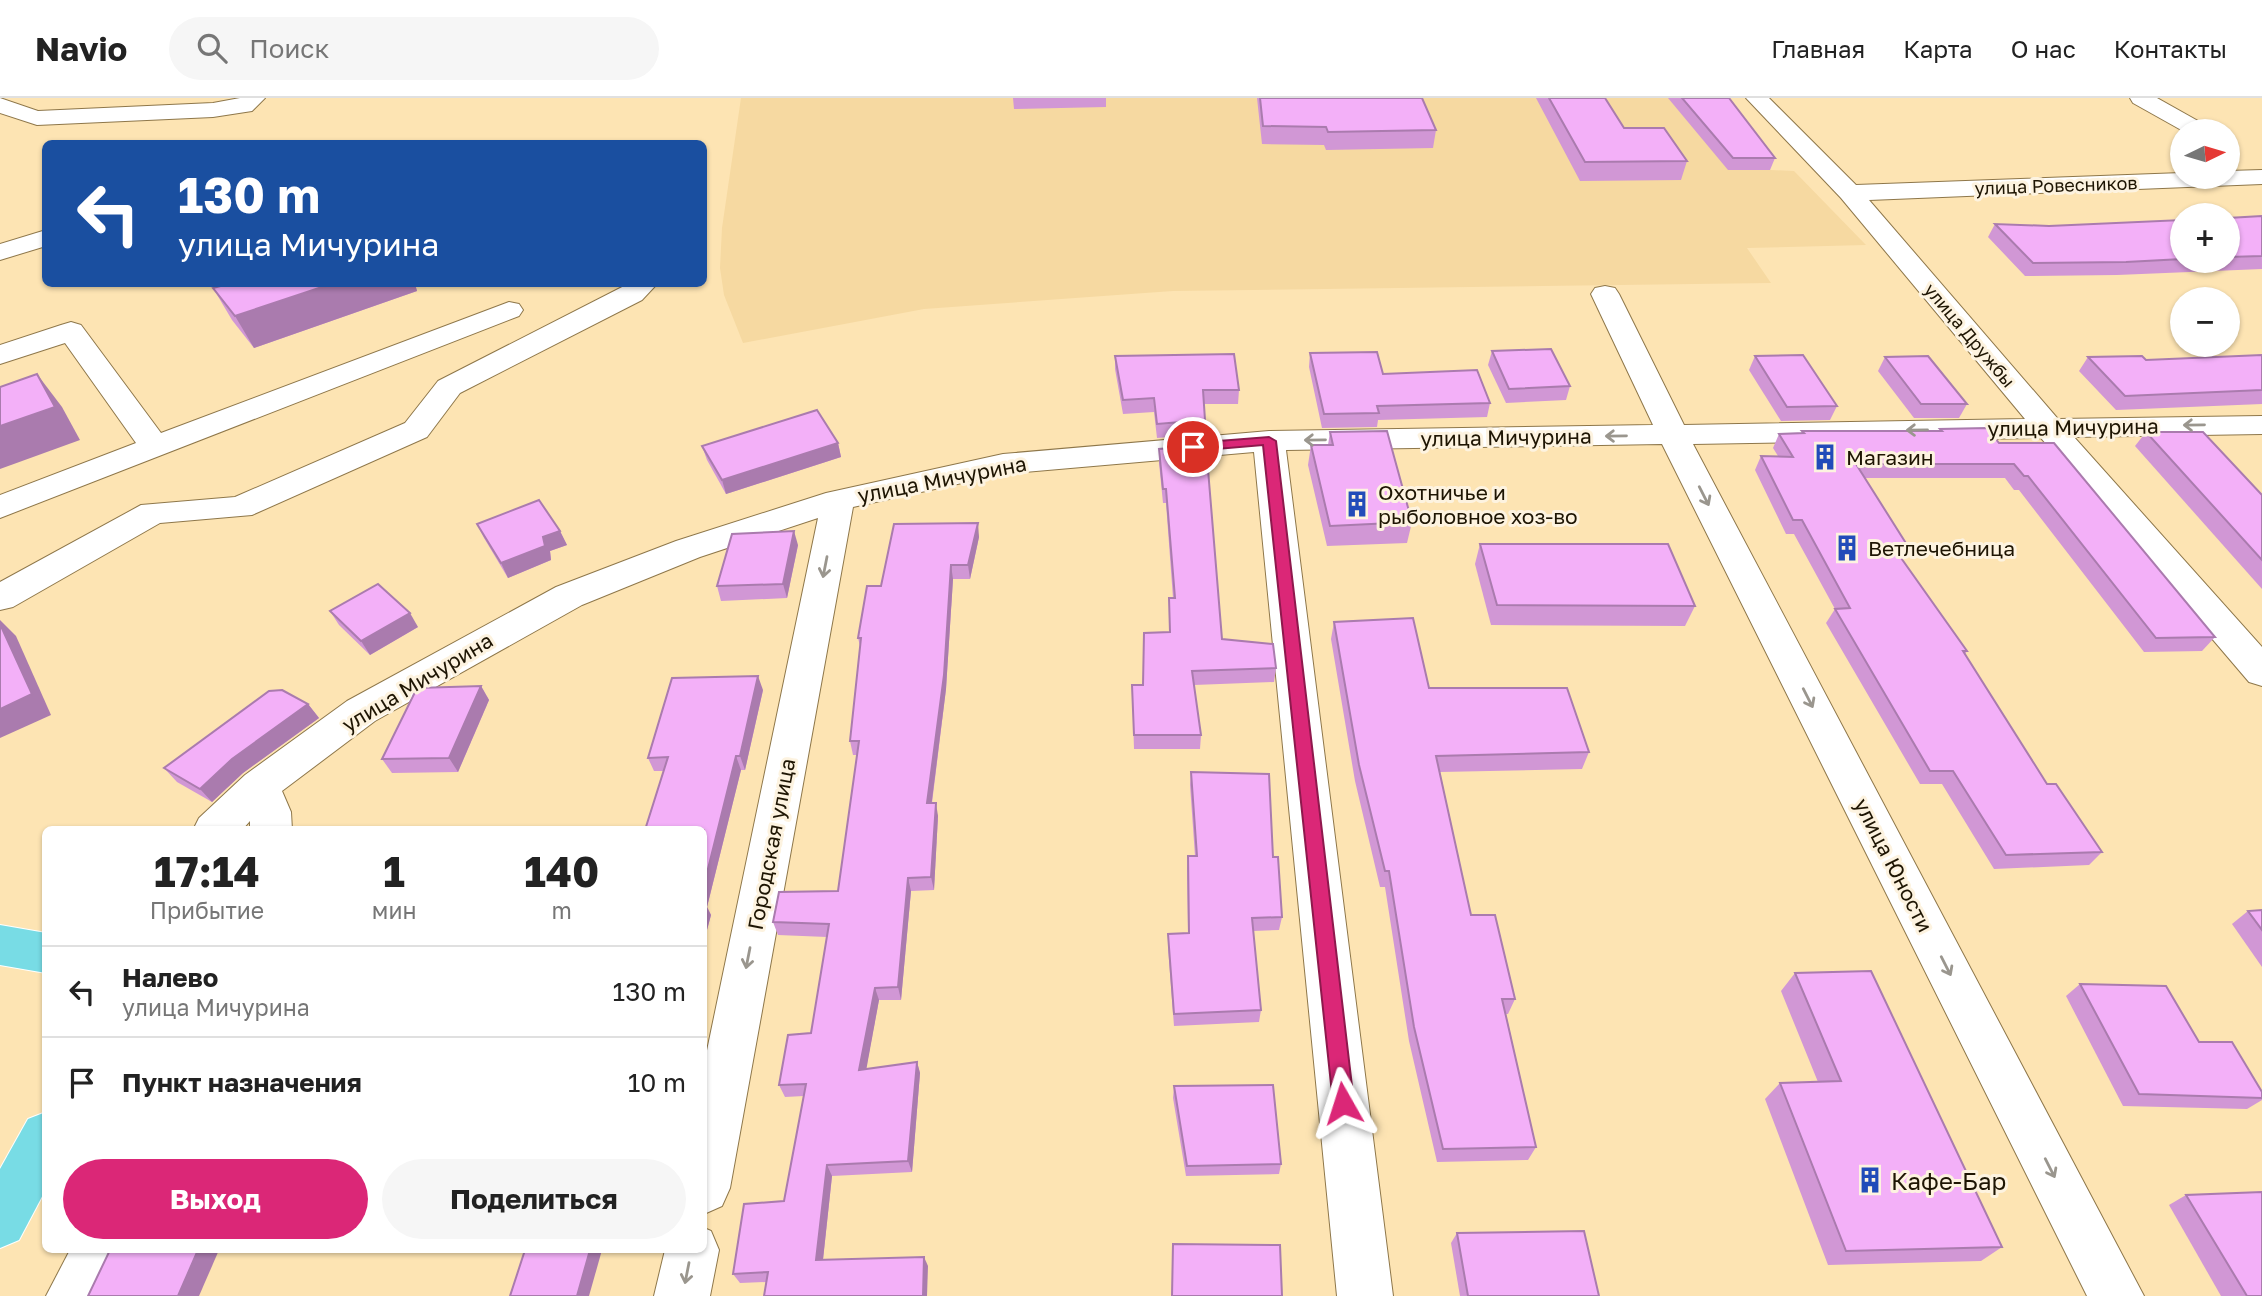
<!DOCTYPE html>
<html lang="ru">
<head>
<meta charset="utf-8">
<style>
	body { margin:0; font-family:"Golos Text",sans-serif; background:#f6f6f6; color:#222; height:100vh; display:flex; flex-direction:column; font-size:26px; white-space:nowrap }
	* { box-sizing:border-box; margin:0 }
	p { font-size:23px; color:#767676 }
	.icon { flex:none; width:38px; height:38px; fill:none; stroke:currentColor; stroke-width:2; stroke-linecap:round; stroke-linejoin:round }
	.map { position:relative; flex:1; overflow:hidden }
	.sheet { position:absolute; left:42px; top:728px; width:665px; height:427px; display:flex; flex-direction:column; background:#fff; border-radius:10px; box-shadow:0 2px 5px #0004 }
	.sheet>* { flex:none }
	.hud { position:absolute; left:42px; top:42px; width:665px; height:147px; border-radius:10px; box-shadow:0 2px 5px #0004; background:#1a4fa0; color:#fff; overflow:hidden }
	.needle { width:46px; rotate:85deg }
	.fabs { position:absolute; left:2170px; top:21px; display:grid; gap:14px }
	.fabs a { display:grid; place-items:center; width:70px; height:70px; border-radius:50%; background:#fff; box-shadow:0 2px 5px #0004; font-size:35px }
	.pin { position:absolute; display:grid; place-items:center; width:60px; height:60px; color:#fff; margin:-30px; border:4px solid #fff; border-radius:50%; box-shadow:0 2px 7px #0007 }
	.me { position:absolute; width:77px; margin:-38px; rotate:354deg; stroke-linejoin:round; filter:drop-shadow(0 0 5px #0008) }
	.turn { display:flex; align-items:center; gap:24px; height:147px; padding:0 21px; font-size:32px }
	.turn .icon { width:91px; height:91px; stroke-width:2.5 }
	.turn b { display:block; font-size:49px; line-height:60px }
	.eta { display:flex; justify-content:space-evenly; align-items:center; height:119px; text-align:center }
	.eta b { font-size:42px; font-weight:700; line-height:49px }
	.button { display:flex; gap:14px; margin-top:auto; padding:14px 21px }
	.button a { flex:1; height:80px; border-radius:42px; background:#db2777; color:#fff; font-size:28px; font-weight:700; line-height:80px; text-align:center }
	.button a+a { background:#f6f6f6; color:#222 }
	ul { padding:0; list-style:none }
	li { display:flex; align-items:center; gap:21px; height:91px; padding:0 21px; border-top:2px solid #e0e0e0 }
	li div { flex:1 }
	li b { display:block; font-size:26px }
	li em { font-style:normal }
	header { display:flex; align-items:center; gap:42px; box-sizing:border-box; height:98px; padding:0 35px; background:#fff; border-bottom:2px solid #e0e0e0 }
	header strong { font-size:33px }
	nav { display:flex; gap:38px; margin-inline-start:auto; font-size:24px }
	.search { width:490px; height:63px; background:#f6f6f6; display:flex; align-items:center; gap:18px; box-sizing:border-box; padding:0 24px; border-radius:38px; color:#767676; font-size:26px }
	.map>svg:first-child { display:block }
	.built { fill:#f6d9a1 }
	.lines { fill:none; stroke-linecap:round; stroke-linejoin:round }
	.minor-casing { stroke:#8e774a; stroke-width:2 }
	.major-casing { stroke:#fff; stroke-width:2 }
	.minor { fill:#fff; fill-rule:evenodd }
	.major { fill:#78dce5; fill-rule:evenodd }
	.wall { fill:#d197d5 }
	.shaded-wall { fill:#aa7bae }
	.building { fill:#f3b0f8; stroke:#aa7bae; stroke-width:2 }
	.oneway { stroke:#9a968e }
	.route { fill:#db2777; stroke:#8e194d; stroke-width:2 }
	.labels { text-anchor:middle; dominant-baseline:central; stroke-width:6; stroke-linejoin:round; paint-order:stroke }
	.far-street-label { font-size:18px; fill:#1e1503; stroke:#fdf3e0 }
	.street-label { font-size:21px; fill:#1e1503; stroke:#fdf3e0 }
	.poi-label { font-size:21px; fill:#1e1503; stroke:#fdf3e0; text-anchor:start }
	.near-poi-label { font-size:24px; fill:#1e1503; stroke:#fdf3e0; text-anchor:start }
</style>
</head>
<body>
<header>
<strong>Navio</strong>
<div class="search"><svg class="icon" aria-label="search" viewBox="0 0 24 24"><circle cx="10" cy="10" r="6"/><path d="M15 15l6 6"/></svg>Поиск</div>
<nav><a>Главная</a><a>Карта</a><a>О нас</a><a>Контакты</a></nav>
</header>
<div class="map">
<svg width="2262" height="1198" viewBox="0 0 2262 1198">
	<rect width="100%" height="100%" fill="#fde4b3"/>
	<path class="built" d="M741 0H1717L1770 72 1794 73 1866 147 1747 150 1771 185 1173 193 924 211 743 245 724 197 720 170 722 130Z"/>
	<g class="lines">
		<g class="minor-casing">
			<g id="minor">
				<path d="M0 0 38 13 213 5 240 0H265L252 13 213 19 37 27 0 15Z"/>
				<path d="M1746 0H1769L1856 87 2182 75V79H2228V73L2262 72V86L1869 102 2058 321 2262 318V336L2074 339 2262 549V588L2249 584 2041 340 1693 346 2144 1198H2087L1662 346 1286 352 1393 1198H1337L1254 354 1003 376 853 409 730 1090 722 1108 704 1116V967L818 420 700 459 582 507 375 623 282 693 291 714 292 732H250V723L242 732H193L199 720 245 677 347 603 556 489 676 443 826 395 1003 356 1269 333 1653 327 1591 196 1595 190 1605 188 1615 190 1619 196 1684 327 2025 321 1841 100Z"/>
				<path d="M2130 0H2157L2207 28 2210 33H2183L2133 5Z"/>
				<path d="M46 132V148L0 162V146Z"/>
				<path d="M628 186H657L642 202 460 295 427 339 252 417 160 425 13 509 0 512V484L141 407 235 399 405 325 438 283Z"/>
				<path d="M509 204 519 206 523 212 519 218 0 420V397L136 345 65 245 0 266V247L61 227 71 224 81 227 161 335Z"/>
				<path d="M704 1130 711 1133 719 1152 710 1198H654L665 1152H704Z"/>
				<path d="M70 1152H126L104 1198H46Z"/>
			</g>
		</g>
		<g class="major-casing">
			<g id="major">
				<path d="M0 827 46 835V875L0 867Z"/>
				<path d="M46 1014V1091L19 1142 0 1150V1071L28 1021Z"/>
			</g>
		</g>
		<use href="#minor" class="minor"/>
		<use href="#major" class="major"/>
	</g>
	<g class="wall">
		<path d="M1013 0H1106V9L1014 11Z"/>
		<path d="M1257 0H1422L1436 32 1433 50 1326 52 1324 47 1262 46Z"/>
		<path d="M1536 0H1605L1624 30 1687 63 1681 82 1580 83Z"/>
		<path d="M1668 0H1729L1775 60 1770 72H1728Z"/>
		<path d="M2262 118V171L2117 177 2025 178 1988 139 1995 126 2049 128 2182 122V163H2228V120Z"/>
		<path d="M228 186H415L417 193 254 250 232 222 213 190Z"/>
		<path d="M1492 253 1570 288 1566 302 1506 305 1488 267Z"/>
		<path d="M1310 255 1490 305 1487 319 1378 322 1377 329 1322 330 1309 269Z"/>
		<path d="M2262 257V306L2116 312 2079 273 2088 259 2146 262Z"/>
		<path d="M1115 258 1239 292 1238 306H1204V336L1157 340 1154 314 1123 316 1115 271Z"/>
		<path d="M1755 258 1837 308 1830 322 1781 323 1749 272Z"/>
		<path d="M1885 259 1967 306 1959 320H1914L1878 273Z"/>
		<path d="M1940 331 1999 345 2215 539 2202 553 2144 554 2019 392H2014L2005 380H1865L1909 450 1902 461 1967 553 1965 556 2047 686 2102 754 2089 767 1994 771 1942 686H1920L1826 525 1835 511 1794 436H1786L1755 372 1761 358H1778L1773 350 1779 336H1801L1802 333H1939Z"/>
		<path d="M1330 334 1412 424 1407 445 1327 448 1308 367 1311 347H1328Z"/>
		<path d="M2146 334 2262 397V491L2135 348Z"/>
		<path d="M838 345 841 359 726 396 707 362 702 348Z"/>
		<path d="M1159 351 1222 541 1276 570 1274 584 1194 587 1201 637 1200 651H1134L1132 587H1143L1169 534V500H1173L1166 405H1163L1159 365Z"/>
		<path d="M477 426 560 433 567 447 550 453 551 462 508 480 484 440Z"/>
		<path d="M979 439 970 481H953L946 591 932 705 938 718 934 792 911 793 901 902H879L866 971 917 964 920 975 912 1074 832 1078 823 1161 928 1168 766 1184 740 1185 733 1176 784 1103 804 998 785 999 779 987 811 935 827 839 778 837 773 824 838 793 857 657H853L850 643 860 548 858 540 881 488Z"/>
		<path d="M1480 446 1695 508 1685 528 1491 527 1475 466Z"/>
		<path d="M798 447 787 500 721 503 717 488Z"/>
		<path d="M330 513 418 529 370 557 339 527Z"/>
		<path d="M1334 524 1429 590 1589 654 1582 671 1440 674 1471 817 1515 901 1508 916H1506L1536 1049 1528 1062 1437 1064 1409 943 1385 789H1380L1355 683 1331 541Z"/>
		<path d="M481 588 489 602 458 674 392 675 382 661Z"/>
		<path d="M763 592 745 672H741L707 809 711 817 704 843V732L664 673H654L648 660Z"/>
		<path d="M308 606 319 620 243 675 212 704 177 684 164 670Z"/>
		<path d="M1191 674 1273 759 1282 819 1279 832 1253 833 1261 912 1259 924 1174 928 1168 849V836L1188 835 1187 771 1188 758H1195L1190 687Z"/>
		<path d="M2262 812V869L2232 826 2248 813Z"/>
		<path d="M1795 875 2002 1149 1981 1163 1828 1167 1765 1001 1780 985 1818 984 1781 893Z"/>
		<path d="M2080 886 2199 944 2262 994V1002L2247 1011 2123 1008 2066 898Z"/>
		<path d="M1174 988 1281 1066 1279 1076 1186 1078 1173 1000Z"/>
		<path d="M2186 1097 2262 1198H2221L2169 1107Z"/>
		<path d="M1457 1135 1599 1198H1460L1451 1145Z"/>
	</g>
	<g class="shaded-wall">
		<path d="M331 186H415L417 193 254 250 235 218Z"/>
		<path d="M37 276 62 309 80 342 0 371V328Z"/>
		<path d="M838 345 841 359 726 396 722 382Z"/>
		<path d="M978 425 979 439 970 481 968 467Z"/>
		<path d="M560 433 567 447 550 453 551 462 508 480 501 465 543 439Z"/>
		<path d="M794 433 798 447 787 500 783 486Z"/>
		<path d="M951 467 953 481 946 591 930 718 927 705Z"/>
		<path d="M410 515 418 529 370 557 361 543Z"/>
		<path d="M0 522 16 538 51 617 0 640Z"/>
		<path d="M758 578 763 592 745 672 740 658Z"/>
		<path d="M481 588 489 602 458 674 449 660Z"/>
		<path d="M308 606 319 620 243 675 212 704 200 691 232 661Z"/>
		<path d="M736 658 741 672 707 809 711 817 704 843V787Z"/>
		<path d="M936 705 938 718 934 792 931 779Z"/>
		<path d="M908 780 911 793 901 902 898 889Z"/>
		<path d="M875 890 879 902 864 984 859 972Z"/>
		<path d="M917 964 920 975 912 1074 908 1063Z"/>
		<path d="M827 1067 832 1078 822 1171 816 1162Z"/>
		<path d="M198 1152H219L199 1198H178Z"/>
		<path d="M590 1152H602L589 1198H577Z"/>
		<path d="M924 1159 928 1168 927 1198H923Z"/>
	</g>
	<g class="building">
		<path d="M1260 0H1422L1436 32 1328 34 1326 29 1263 28Z"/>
		<path d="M1549 0H1605L1624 30H1664L1687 63 1585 64Z"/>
		<path d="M1682 0H1729L1775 60H1733Z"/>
		<path d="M2262 118V158L2228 159V120Z"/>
		<path d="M2182 122V161L2126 164 2033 165 1995 126 2049 128Z"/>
		<path d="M228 186H331L235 218 213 190Z"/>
		<path d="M1551 251 1570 288 1509 291 1492 253Z"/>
		<path d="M1377 254 1383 276 1477 272 1490 305 1377 308 1379 315 1324 316 1310 255Z"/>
		<path d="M1234 256 1239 292H1203L1205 322 1157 326 1154 300 1123 302 1115 258Z"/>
		<path d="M1803 257 1837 308 1787 309 1755 258Z"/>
		<path d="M2262 257V292L2125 298 2088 259 2142 258 2146 262Z"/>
		<path d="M1928 258 1967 306H1921L1885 259Z"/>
		<path d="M37 276 55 309 0 328V289Z"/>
		<path d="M817 312 838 345 722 382 702 348Z"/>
		<path d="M1987 330 1999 345H2054L2215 539 2156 540 2028 378H2024L2014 366H1856L1909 450H1894L1967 553H1963L2047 686H2056L2102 754 2006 757 1953 673H1930L1835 511 1850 510 1802 422H1793L1761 358 1793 359 1779 336 1804 335 1802 333H1942L1940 331Z"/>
		<path d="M1387 333 1412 424 1330 428 1311 347H1333L1330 334Z"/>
		<path d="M2146 334H2203L2262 397V462Z"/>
		<path d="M1206 347 1222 541 1273 546 1276 570 1192 573 1201 637H1134L1132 587H1143L1144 535 1170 534 1169 500H1175L1166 391H1163L1159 351Z"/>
		<path d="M539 402 560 433 543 439 545 448 501 465 477 426Z"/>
		<path d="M978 425 968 467H951L944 577 927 705H936L931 779 908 780 898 889 875 890 859 972 917 964 908 1063 827 1067 816 1162 924 1159 923 1198H764L768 1174 733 1176 744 1106 784 1103 806 986 779 987 788 937 811 935 829 826 773 824 779 794 838 793 859 643H850L861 540H858L867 488H881L894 426Z"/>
		<path d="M794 433 783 486 717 488 732 436Z"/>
		<path d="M1480 446H1668L1695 508 1497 507Z"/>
		<path d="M378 486 410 515 361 543 330 513Z"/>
		<path d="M1413 520 1429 590H1567L1589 654 1436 658 1471 817H1495L1515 901H1502L1536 1049 1443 1051 1414 929 1389 773H1385L1359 667 1334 524Z"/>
		<path d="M0 526 32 596 0 611Z"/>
		<path d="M758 578 740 658H736L704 787V732H645L668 659 648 660 672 580Z"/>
		<path d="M481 588 449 660 382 661 417 590Z"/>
		<path d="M282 592 308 606 232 661 200 691 164 670 269 593Z"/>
		<path d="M1191 674 1269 676 1273 759H1278L1282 819 1252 820 1261 912 1174 916 1168 836 1189 835 1188 758H1197Z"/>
		<path d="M2262 812V832L2248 813Z"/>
		<path d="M1871 873 2002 1149 1846 1153 1780 985 1841 983 1795 875Z"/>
		<path d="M2080 886 2166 888 2199 944H2232L2262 994V1000L2139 996Z"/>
		<path d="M1273 987 1281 1066 1187 1068 1174 988Z"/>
		<path d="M2262 1094V1198H2247L2186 1097Z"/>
		<path d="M1584 1133 1599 1198H1468L1457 1135Z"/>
		<path d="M1173 1146 1280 1147 1282 1198H1172Z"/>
		<path d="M110 1152H198L178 1198H88Z"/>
		<path d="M525 1152H590L577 1198H510Z"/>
	</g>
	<defs><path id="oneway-shaft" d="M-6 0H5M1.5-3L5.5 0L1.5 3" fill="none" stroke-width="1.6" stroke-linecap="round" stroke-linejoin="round" transform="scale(1.75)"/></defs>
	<g class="oneway">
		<use href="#oneway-shaft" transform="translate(2194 327) rotate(179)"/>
		<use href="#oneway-shaft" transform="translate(1917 332) rotate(179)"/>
		<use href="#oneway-shaft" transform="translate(1616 338) rotate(179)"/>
		<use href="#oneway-shaft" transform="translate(1315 342) rotate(179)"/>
		<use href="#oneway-shaft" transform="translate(1704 398) rotate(63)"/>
		<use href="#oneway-shaft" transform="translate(825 469) rotate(101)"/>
		<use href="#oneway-shaft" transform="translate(1808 600) rotate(63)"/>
		<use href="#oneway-shaft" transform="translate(748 860) rotate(101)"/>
		<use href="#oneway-shaft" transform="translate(1946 868) rotate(63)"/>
		<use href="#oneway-shaft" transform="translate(2050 1070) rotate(63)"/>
		<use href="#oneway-shaft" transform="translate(687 1175) rotate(101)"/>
	</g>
	<path class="route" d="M1269 339 1276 343 1354 1005 1351 1012 1343 1015 1336 1012 1333 1005 1263 347 1193 353 1186 349 1193 345Z"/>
	<defs>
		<g id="building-bare" transform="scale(2.1)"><path d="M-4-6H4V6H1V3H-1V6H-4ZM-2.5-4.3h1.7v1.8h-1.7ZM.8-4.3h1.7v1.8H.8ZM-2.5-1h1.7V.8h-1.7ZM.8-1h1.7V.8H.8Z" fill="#214bb9" stroke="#fdf3e0" stroke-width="2.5" paint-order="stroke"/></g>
	</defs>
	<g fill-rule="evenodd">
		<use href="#building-bare" x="1825" y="359"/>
		<use href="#building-bare" x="1357" y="406"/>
		<use href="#building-bare" x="1847" y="450"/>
		<use href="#building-bare" x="1870" y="1082"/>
	</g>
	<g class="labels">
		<g class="far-street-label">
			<text transform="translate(2056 87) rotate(-2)">улица Ровесников</text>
			<text transform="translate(1970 237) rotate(50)">улица Дружбы</text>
		</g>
		<g class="street-label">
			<text transform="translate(2073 329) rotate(-1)">улица Мичурина</text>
			<text transform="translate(1506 339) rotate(-1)">улица Мичурина</text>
			<text transform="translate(942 381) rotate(-11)">улица Мичурина</text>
			<text transform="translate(417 584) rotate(-31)">улица Мичурина</text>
			<text transform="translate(771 746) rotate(-79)">Городская улица</text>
			<text transform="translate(1894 767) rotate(63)">улица Юности</text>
		</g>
		<g class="poi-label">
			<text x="1846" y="359">Магазин</text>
			<text x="1378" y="394">Охотничье и<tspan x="1378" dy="24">рыболовное хоз-во</tspan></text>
			<text x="1868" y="450">Ветлечебница</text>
		</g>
		<g class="near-poi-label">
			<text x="1891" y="1082">Кафе-Бар</text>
		</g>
	</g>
</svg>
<div class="fabs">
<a><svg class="needle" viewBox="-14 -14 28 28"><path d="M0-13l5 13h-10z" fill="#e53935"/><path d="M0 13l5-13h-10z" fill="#767676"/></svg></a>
<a>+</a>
<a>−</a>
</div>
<div class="pin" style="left:1193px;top:349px;background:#d93025"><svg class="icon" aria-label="arrive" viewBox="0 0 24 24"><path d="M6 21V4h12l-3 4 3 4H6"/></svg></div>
<svg class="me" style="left:1343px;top:1005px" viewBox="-20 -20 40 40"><path d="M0-17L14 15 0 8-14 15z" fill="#db2777" stroke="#fff" stroke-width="4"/></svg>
<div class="hud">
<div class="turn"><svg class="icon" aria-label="left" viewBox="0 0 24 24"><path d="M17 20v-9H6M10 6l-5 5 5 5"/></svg><div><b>130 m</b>улица Мичурина</div></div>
</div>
<section class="sheet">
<div class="eta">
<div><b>17:14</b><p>Прибытие</p></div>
<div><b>1</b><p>мин</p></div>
<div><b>140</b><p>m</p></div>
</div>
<ul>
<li><svg class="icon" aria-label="left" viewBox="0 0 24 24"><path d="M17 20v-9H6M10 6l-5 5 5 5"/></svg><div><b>Налево</b><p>улица Мичурина</p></div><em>130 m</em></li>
<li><svg class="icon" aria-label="arrive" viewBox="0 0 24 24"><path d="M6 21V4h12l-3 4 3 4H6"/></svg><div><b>Пункт назначения</b></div><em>10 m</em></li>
</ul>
<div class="button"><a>Выход</a><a>Поделиться</a></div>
</section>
</div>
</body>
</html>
